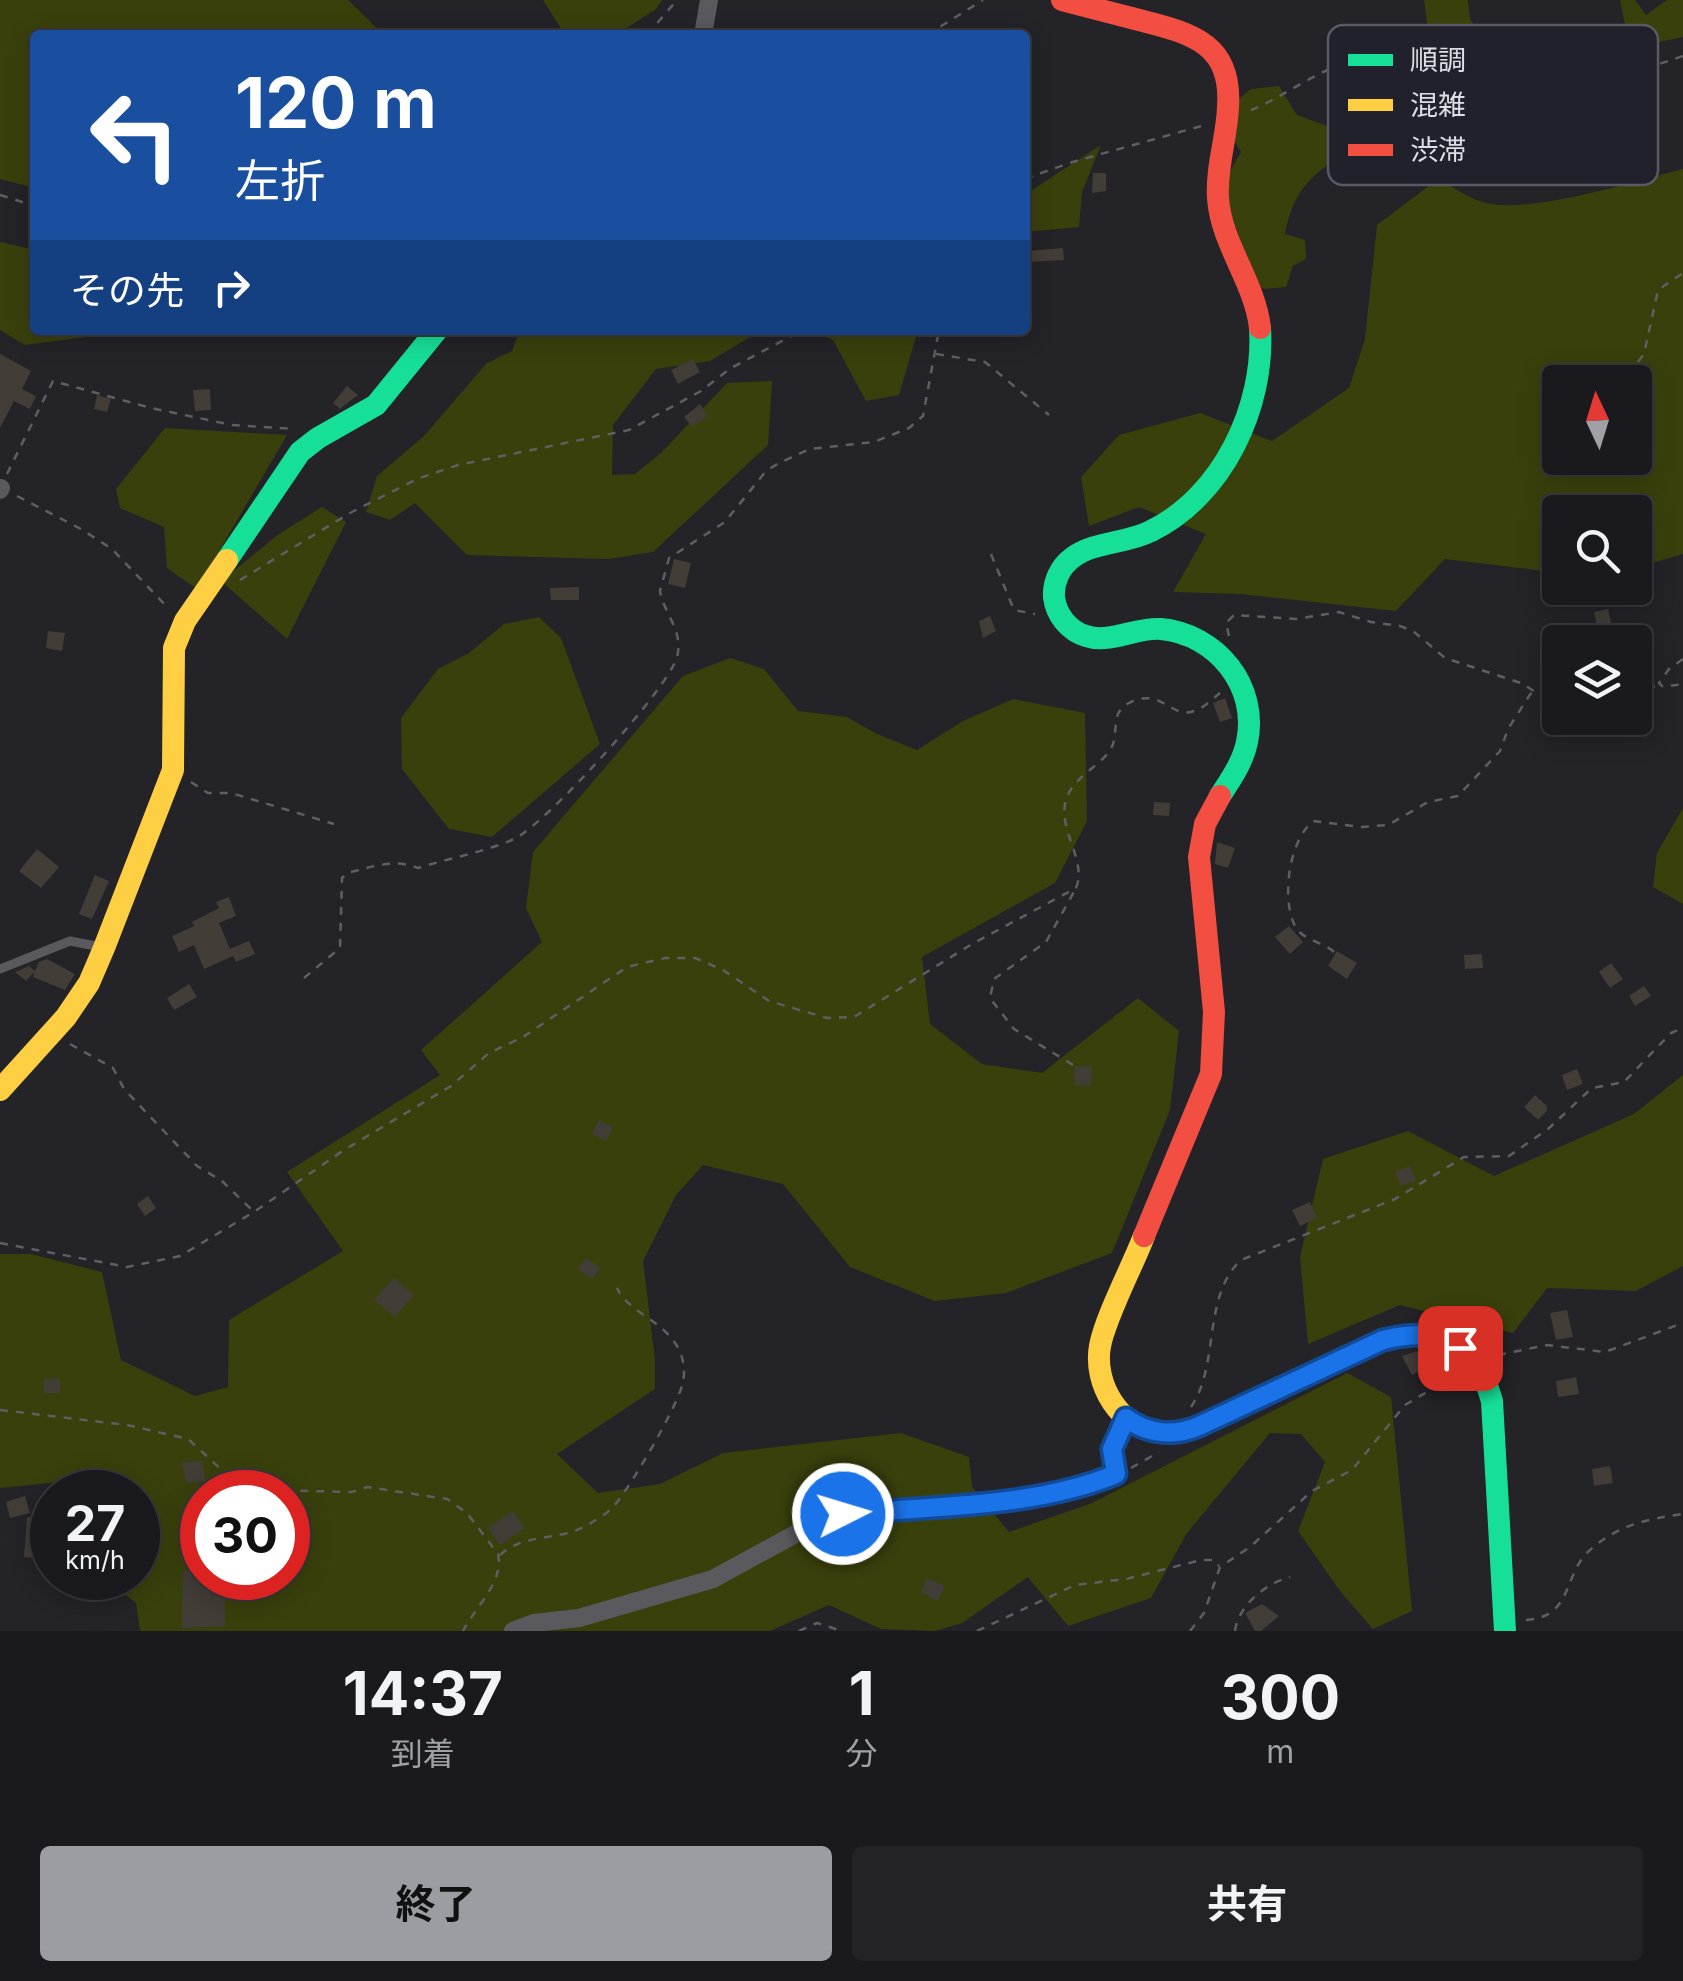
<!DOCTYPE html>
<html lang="ja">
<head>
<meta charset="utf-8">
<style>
	body { margin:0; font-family:Inter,"Noto Sans JP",sans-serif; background:#232327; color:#f1f3f6; height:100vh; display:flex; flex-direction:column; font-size:38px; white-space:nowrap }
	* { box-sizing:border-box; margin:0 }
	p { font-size:32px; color:#9fa1a4 }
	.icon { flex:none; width:55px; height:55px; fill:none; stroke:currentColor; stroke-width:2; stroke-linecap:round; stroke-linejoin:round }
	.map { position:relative; height:1631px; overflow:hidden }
	.sheet { display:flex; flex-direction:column; background:#1a1a1e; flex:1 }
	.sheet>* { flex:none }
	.hud { position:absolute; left:30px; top:30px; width:1000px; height:305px; border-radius:10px; box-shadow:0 5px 25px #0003,0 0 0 2px #38383c; background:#1a4fa0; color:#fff; overflow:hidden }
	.needle { width:65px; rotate:356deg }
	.controls { position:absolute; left:1542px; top:365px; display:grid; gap:20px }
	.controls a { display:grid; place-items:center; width:110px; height:110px; border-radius:10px; background:#1a1a1e; box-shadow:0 5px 25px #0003,0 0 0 2px #38383c; font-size:50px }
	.speed { position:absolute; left:30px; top:1470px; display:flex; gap:20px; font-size:50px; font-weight:700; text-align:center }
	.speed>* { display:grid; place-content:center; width:130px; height:130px; border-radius:50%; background:#1a1a1e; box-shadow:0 5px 25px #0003,0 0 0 2px #38383c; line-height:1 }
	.speed small { font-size:25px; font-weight:400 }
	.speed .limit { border:15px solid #d22; background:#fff; color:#111 }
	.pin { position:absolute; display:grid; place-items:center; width:85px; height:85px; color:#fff; margin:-42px; border-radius:20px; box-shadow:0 5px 15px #0006 }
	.me { position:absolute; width:110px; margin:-55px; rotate:85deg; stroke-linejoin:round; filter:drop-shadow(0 0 8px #0008) }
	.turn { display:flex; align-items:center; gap:35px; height:210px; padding:0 40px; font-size:45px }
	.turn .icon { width:130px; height:130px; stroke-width:2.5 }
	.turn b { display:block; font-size:70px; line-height:85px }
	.then { display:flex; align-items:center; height:95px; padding:0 40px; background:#0003; gap:20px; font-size:38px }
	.eta { display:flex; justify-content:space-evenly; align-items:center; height:170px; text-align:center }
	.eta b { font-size:60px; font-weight:700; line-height:70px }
	.action { display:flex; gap:20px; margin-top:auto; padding:20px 40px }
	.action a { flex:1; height:115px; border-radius:10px; background:#9c9da3; color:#111; font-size:40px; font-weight:700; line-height:115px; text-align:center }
	.action a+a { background:#232327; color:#f1f3f6 }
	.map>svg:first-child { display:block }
	.green { fill:#3a400c; fill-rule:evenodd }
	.building { fill:#423d37 }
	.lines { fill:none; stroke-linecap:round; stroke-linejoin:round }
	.path { stroke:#5f5f63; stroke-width:2.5; stroke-dasharray:8 8; stroke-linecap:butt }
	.lane { stroke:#5a5a5e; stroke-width:9 }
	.street { stroke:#5a5a5e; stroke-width:18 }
	.fast { stroke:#16e098; stroke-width:22 }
	.slow { stroke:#ffcf43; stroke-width:22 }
	.jam { stroke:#f24e42; stroke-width:22 }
	.route-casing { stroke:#114b97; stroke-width:25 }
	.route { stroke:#1a73e8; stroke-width:18 }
	.key { fill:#20212b; stroke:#595a63; stroke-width:2.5 }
	.key-label { font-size:28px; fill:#dddee5 }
</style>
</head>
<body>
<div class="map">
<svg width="1683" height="1631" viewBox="0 0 1683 1631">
	<rect width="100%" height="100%" fill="#232328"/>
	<g class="green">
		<path d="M0 0H348L384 35H35V188L0 179Z"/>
		<path d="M543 0H662L656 9 616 35H565Z"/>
		<path d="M1424 0H1468L1470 19 1498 61 1432 59Z"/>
		<path d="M1620 0H1635L1646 15 1667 0H1683V37L1630 48Z"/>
		<path d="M1279 86 1297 115 1330 127 1344 153C1309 177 1293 192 1285 234L1305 240 1306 259 1293 266 1286 287 1264 289 1256 284 1230 212 1227 177 1241 152 1230 134V106L1251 89Z"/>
		<path d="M1101 145 1082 192 1079 227 1025 232V190L1029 192Z"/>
		<path d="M1683 169V554L1635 568V512H1560V573L1445 559 1396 611 1240 594 1173 592 1206 534 1139 507 1089 526 1081 477 1119 435 1200 413 1272 441 1349 388 1365 339 1377 225 1438 179C1453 187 1470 199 1486 203 1531 214 1636 181 1683 169ZM1560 382H1635V458H1560Z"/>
		<path d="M0 242 35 250V330H83L86 337 25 345 0 330Z"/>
		<path d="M520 330H770L752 336 710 361 656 369 613 425 612 475 635 474 661 453 727 383 772 381 768 445 653 552 608 559 467 555 415 503 390 520 366 512 377 476 424 436 487 363 512 351Z"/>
		<path d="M809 330H918L899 395 866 401 833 340Z"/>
		<path d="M165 428 287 435 197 589 167 568 164 527 120 508 116 489Z"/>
		<path d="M322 507 346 522 287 639 221 581 279 534Z"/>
		<path d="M539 617 561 638 600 744 492 837 449 829 402 769 401 718 438 669 469 653 504 624Z"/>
		<path d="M730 658 764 669 798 711 847 717 877 734 917 750 963 721 1013 699 1085 713 1087 821 1055 883 922 957 930 1024 982 1064 1042 1073 1138 998 1179 1031 1170 1110 1112 1253 1006 1293 935 1301 850 1267 783 1184 703 1165 676 1195 643 1261 655 1360V1389L557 1454 598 1493 660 1484 723 1453 901 1433 969 1457 972 1487 1009 1532 1092 1503 1347 1373 1391 1397 1412 1611 1373 1629 1340 1591 1298 1531 1325 1462 1301 1434 1270 1433 1187 1533 1151 1598 1068 1626 1028 1577 962 1623 935 1631 881 1629 829 1605 770 1631H140L136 1603 105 1578H138V1492H74L69 1481 0 1488V1254H31L102 1272 121 1360 195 1396 228 1387 229 1320 343 1251 287 1172 440 1075 421 1050 542 942 526 908 533 852 683 676ZM202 1492H288V1578H202Z"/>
		<path d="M1683 808V904L1653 887 1657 853Z"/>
		<path d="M1683 1075V1266L1636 1291 1547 1288 1513 1333 1400 1305 1308 1344 1300 1257 1323 1159 1408 1131 1494 1176 1634 1114Z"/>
	</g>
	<g class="building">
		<path d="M1093 173H1106V191L1092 193Z"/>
		<path d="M1063 248 1064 260 1028 262V251Z"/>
		<path d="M0 354 31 371 22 389 36 396 30 409 14 401 0 428Z"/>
		<path d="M693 359 700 372 678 384 671 370Z"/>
		<path d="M347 386 358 395 340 409 333 403Z"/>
		<path d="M210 389 211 410 195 411 193 390Z"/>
		<path d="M97 395 111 399 107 412 94 409Z"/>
		<path d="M700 404 708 416 692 427 684 417Z"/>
		<path d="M674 559 691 563 685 588 668 584Z"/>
		<path d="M579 587V600H551L550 588Z"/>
		<path d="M1608 609 1612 626 1598 630 1594 612Z"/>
		<path d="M990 616 996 631 983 638 979 621Z"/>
		<path d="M48 631 65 633 62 651 46 648Z"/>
		<path d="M1225 698 1232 718 1220 722 1213 703Z"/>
		<path d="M1154 802 1170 803 1169 816 1153 815Z"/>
		<path d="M1217 842 1235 848 1228 868 1215 864Z"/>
		<path d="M37 849 59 867 41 888 19 871Z"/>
		<path d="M95 875 109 881 92 919 79 914Z"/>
		<path d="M229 897 236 916 219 923 230 949 249 941 255 954 236 962 233 956 204 969 194 945 179 952 172 936 194 926 192 922 219 908 216 902Z"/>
		<path d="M1289 926 1303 942 1290 954 1275 937Z"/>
		<path d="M1337 951 1357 963 1347 979 1328 966Z"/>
		<path d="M1482 954 1483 968 1465 969 1464 955Z"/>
		<path d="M47 959 75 974 65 990 33 977 34 972 26 981 15 972 29 966 35 971 39 962Z"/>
		<path d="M1611 963 1623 979 1610 988 1599 972Z"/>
		<path d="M189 984 197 997 174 1010 167 998Z"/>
		<path d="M1644 986 1651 996 1635 1006 1629 996Z"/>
		<path d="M1075 1066 1092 1067 1091 1086 1074 1085Z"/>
		<path d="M1577 1069 1583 1084 1567 1090 1562 1075Z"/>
		<path d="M1535 1095 1547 1106V1111L1538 1120 1524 1107Z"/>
		<path d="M599 1120 613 1128 606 1141 592 1134Z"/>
		<path d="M1410 1166 1416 1180 1401 1186 1395 1172Z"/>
		<path d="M148 1196 156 1208 145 1216 137 1204Z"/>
		<path d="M1310 1202 1317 1218 1300 1226 1292 1210Z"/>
		<path d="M586 1258 600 1268 592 1279 578 1269Z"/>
		<path d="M394 1278 414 1295 395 1317 374 1300Z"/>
		<path d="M1567 1310 1573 1337 1556 1340 1550 1313Z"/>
		<path d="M1417 1351 1425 1368 1412 1375 1402 1356Z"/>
		<path d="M1576 1377 1579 1394 1558 1397 1556 1381Z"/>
		<rect x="44" y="1379" width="16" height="14"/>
		<path d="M202 1461 206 1481 186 1483 182 1462Z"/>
		<path d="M1610 1466 1613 1483 1594 1486 1592 1469Z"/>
		<path d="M25 1496 30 1513 10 1518 6 1502Z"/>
		<path d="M513 1511 525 1528 500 1545 488 1528Z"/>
		<path d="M27 1517 39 1518 35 1558 24 1557Z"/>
		<path d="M183 1571H202V1578H225V1626L182 1628Z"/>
		<path d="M927 1578 945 1586 938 1601 921 1592Z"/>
		<path d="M1262 1604 1279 1616 1261 1631H1255L1245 1613Z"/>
	</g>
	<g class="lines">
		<g class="path">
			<path d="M647 35 677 0"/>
			<path d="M927 35 983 0"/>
			<path d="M1251 110C1284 98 1336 55 1371 60 1385 62 1396 78 1409 84 1425 92 1446 94 1462 94L1579 71 1659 64 1683 56"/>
			<path d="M1025 179 1069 163 1205 125"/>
			<path d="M0 195 35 206"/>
			<path d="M936 354 985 362 1049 415"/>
			<path d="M1638 362 1644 354 1658 290 1683 273"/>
			<path d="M7 474 53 381 151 408 232 425 295 429"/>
			<path d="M17 496 81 529 112 549 169 609"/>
			<path d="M991 554 1014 610 1035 614"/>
			<path d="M240 580 350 513 417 479 458 465 629 430 701 391 731 368 803 330"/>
			<path d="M1229 636 1226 623 1234 615 1296 619 1339 612 1371 622 1400 626 1413 631 1445 658 1521 683 1545 698 1560 697"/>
			<path d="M1683 659 1669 669 1659 683 1663 687 1683 684"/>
			<path d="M1635 700 1658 684"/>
			<path d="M191 782 208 793H231L334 824"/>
			<path d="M1334 952C1323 942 1302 940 1295 926 1281 898 1289 841 1313 821L1362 827 1388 825 1428 802 1458 796 1500 751 1508 729 1533 690"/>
			<path d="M304 978 340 948 342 878 347 873C372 867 394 858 418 868 450 858 485 852 514 839 544 826 669 688 677 657 684 631 664 614 660 591L669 558 725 522 766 471 779 463 810 449 874 442 909 428 923 416 939 330"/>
			<path d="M70 1044 113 1068 124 1089 197 1166 222 1181 253 1211"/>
			<path d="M1073 1065 1014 1029 990 998 994 979 1046 942 1075 890"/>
			<path d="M0 1243 127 1267 180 1256 254 1212 344 1150 451 1086 489 1053 523 1037 627 967 665 958H695L723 970 769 1001 827 1018 854 1017 972 944 1076 888C1087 862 1060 833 1065 804 1070 776 1106 765 1113 744 1118 728 1111 712 1129 703 1161 686 1172 720 1194 711 1204 708 1212 699 1220 693"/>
			<path d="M1498 1355 1547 1345 1605 1352 1683 1323"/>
			<path d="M1191 1407C1220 1365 1202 1296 1241 1260L1395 1199 1464 1157 1509 1156 1548 1129 1592 1088 1624 1082 1671 1033 1683 1028"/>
			<path d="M0 1410 127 1425 188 1439 224 1472 247 1486 265 1490 352 1492 367 1487 447 1499 467 1513 498 1554C504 1582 476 1606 463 1631"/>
			<path d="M1131 1468 1159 1452"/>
			<path d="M500 1555C524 1533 558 1541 586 1526 594 1521 604 1516 611 1509 627 1494 679 1404 683 1382 685 1372 684 1361 680 1352 666 1320 629 1314 617 1288"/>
			<path d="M1526 1620C1574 1617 1562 1575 1590 1550 1618 1525 1647 1519 1683 1514"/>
			<path d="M799 1631 817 1623 842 1631"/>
			<path d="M977 1631 1075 1585 1126 1579 1201 1560H1213L1219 1566"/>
			<path d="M1190 1631 1204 1613 1220 1567 1250 1547 1312 1491 1352 1470 1405 1405 1459 1373"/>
			<path d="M1235 1631C1238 1606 1266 1583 1290 1577"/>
		</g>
		<path class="lane" d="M0 969 70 941 101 947"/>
		<g class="street">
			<path d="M703 35 709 0"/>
			<path d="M0 490 1 488"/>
			<path d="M513 1631 534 1623 579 1618 713 1579 830 1515 1022 1498 1082 1486 1116 1474 1112 1449 1126 1418"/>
		</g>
		<g class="fast">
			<path d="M227 560 300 452 318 438 376 405 437 330"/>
			<path d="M1220 796C1231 779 1243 762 1247 742 1259 686 1216 634 1161 629 1136 627 1110 644 1086 636 1069 631 1056 615 1054 597 1053 582 1060 567 1072 558 1094 541 1126 544 1151 531 1223 496 1265 406 1260 328"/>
			<path d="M1441 1338C1473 1344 1484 1374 1492 1401L1505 1631"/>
		</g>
		<g class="slow">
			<path d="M0 1090 66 1017 89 983 104 948 173 770 174 648 185 621 227 560"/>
			<path d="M1144 1236C1133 1265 1105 1318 1100 1346 1093 1384 1120 1429 1160 1432 1174 1433 1186 1430 1199 1426L1383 1339 1422 1334 1441 1338"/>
		</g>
		<g class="jam">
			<path d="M1062 0C1089 7 1116 14 1143 21 1194 34 1232 45 1228 107 1227 137 1216 167 1218 198 1221 244 1255 282 1260 328"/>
			<path d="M1144 1236 1211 1074 1214 1012 1199 857 1205 824 1220 796"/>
		</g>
	</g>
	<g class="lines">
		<g class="route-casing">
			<path id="route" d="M843 1514C930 1506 1035 1508 1116 1474L1112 1449 1126 1418C1147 1434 1174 1437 1199 1426L1383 1340C1412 1333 1433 1332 1460 1348"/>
		</g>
		<use href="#route" class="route"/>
	</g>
	<rect x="1328" y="25" width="330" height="160" rx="15" class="key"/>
	<rect x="1348" y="54" width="45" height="12" fill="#16e098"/>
	<rect x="1348" y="99" width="45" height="12" fill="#ffcf43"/>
	<rect x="1348" y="144" width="45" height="12" fill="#f24e42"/>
	<g class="key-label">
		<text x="1410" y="70">順調</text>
		<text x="1410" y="115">混雑</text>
		<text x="1410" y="160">渋滞</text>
	</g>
</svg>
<div class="controls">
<a><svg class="needle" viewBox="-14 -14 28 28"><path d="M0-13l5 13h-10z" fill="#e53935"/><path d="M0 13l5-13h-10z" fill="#9fa1a4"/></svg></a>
<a><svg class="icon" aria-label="search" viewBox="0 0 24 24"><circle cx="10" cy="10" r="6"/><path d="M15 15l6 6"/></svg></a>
<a><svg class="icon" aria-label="layers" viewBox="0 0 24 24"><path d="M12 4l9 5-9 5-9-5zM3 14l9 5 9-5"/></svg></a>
</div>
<div class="speed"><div>27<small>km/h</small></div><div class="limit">30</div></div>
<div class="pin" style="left:1460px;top:1348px;background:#d93025"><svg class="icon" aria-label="arrive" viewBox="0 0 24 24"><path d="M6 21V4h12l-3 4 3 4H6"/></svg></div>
<svg class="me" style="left:843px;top:1514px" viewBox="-20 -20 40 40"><circle r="17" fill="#1a73e8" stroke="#fff" stroke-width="3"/><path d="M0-11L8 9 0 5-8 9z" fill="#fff"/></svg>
<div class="hud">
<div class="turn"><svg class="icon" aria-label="left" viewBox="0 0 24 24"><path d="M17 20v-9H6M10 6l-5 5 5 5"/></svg><div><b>120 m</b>左折</div></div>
<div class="then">その先<svg class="icon" aria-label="right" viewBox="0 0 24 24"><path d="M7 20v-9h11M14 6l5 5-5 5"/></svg></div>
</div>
</div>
<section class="sheet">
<div class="eta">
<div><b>14:37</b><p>到着</p></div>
<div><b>1</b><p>分</p></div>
<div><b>300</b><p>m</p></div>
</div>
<div class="action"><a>終了</a><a>共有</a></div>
</section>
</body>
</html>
